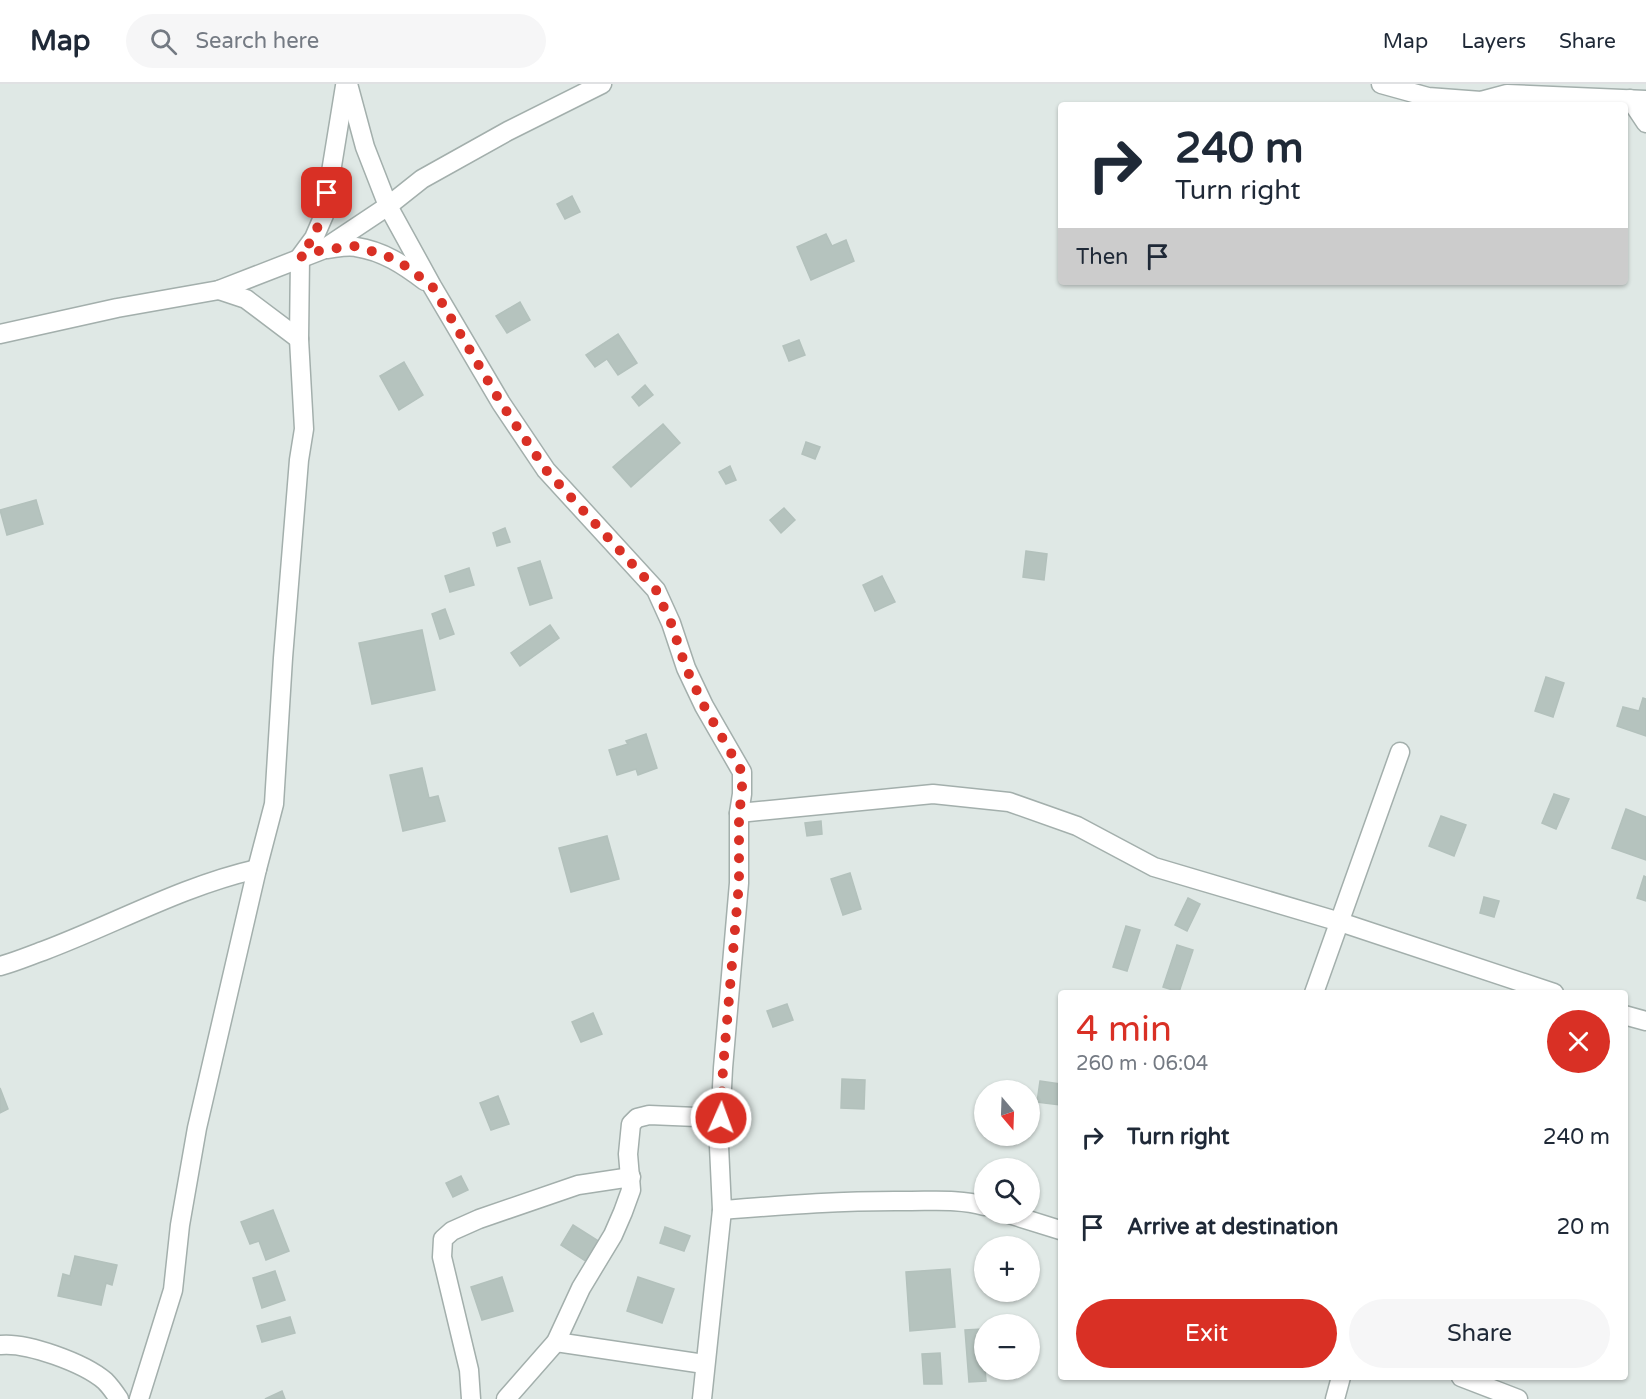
<!DOCTYPE html>
<html lang="en">
<head>
<meta charset="utf-8">
<style>
	body { margin:0; font-family:"Varela Round",sans-serif; background:#f6f6f7; color:#1f2937; height:100vh; display:flex; flex-direction:column; font-size:22px; white-space:nowrap }
	* { box-sizing:border-box; margin:0 }
	p { font-size:20px; color:#747a83 }
	.icon { flex:none; width:33px; height:33px; fill:none; stroke:currentColor; stroke-width:2; stroke-linecap:round; stroke-linejoin:round }
	.map { position:relative; flex:1; overflow:hidden }
	.sheet { position:absolute; left:1058px; top:906px; width:570px; height:390px; display:flex; flex-direction:column; background:#fff; border-radius:6px; box-shadow:0 2px 4px #0004 }
	.sheet>* { flex:none }
	.guide { position:absolute; left:1058px; top:18px; width:570px; height:183px; border-radius:6px; box-shadow:0 2px 4px #0004; background:#fff; color:#1f2937; overflow:hidden }
	.needle { width:39px; rotate:161deg }
	.controls { position:absolute; left:974px; top:996px; display:grid; gap:12px }
	.controls a { display:grid; place-items:center; width:66px; height:66px; border-radius:50%; background:#fff; box-shadow:0 2px 4px #0004; font-size:30px }
	.pin { position:absolute; display:grid; place-items:center; width:51px; height:51px; color:#fff; margin:-26px; border-radius:12px; box-shadow:0 3px 9px #0006 }
	.me { position:absolute; width:66px; margin:-33px; rotate:2deg; stroke-linejoin:round; filter:drop-shadow(0 0 4px #0008) }
	.turn { display:flex; align-items:center; gap:21px; height:126px; padding:0 18px; font-size:27px }
	.turn .icon { width:78px; height:78px; stroke-width:2.5 }
	.turn b { display:block; font-size:42px; line-height:51px }
	.then { display:flex; align-items:center; height:57px; padding:0 18px; background:#0003; gap:12px; font-size:22px }
	.round { display:grid; place-items:center; flex:none; width:63px; height:63px; border-radius:32px; background:#f6f6f7 }
	.overview { display:flex; align-items:center; justify-content:space-between; height:102px; padding:0 18px }
	h1 { font-size:36px; font-weight:600; line-height:45px; color:#d93025 }
	.action { display:flex; gap:12px; margin-top:auto; padding:12px 18px }
	.action a { flex:1; height:69px; border-radius:36px; background:#d93025; color:#fff; font-size:24px; font-weight:600; line-height:69px; text-align:center }
	.action a+a { background:#f6f6f7; color:#1f2937 }
	ul { padding:0; list-style:none }
	li { display:flex; align-items:center; gap:18px; height:90px; padding:0 18px }
	li div { flex:1 }
	li b { display:block; font-size:22px }
	li em { font-style:normal }
	header { display:flex; align-items:center; gap:36px; box-sizing:border-box; height:84px; padding:0 30px; background:#fff; border-bottom:2px solid #e0e1e3 }
	header strong { font-size:28px }
	nav { display:flex; gap:33px; margin-inline-start:auto; font-size:21px }
	.search { width:420px; height:54px; background:#f6f6f7; display:flex; align-items:center; gap:15px; box-sizing:border-box; padding:0 21px; border-radius:33px; color:#747a83; font-size:22px }
	.map>svg:first-child { display:block }
	.building { fill:#b5c3be; stroke:#b3c1bc; stroke-width:1.5 }
	.lines { fill:none; stroke-linecap:round; stroke-linejoin:round }
	.street-casing { stroke:#a3afac; stroke-width:21 }
	.street { stroke:#fff; stroke-width:18 }
	.route { stroke:#d93025; stroke-width:10; stroke-dasharray:0 18 }
</style>
</head>
<body>
<header>
<strong>Map</strong>
<div class="search"><svg class="icon" aria-label="search" viewBox="0 0 24 24"><circle cx="10" cy="10" r="6"/><path d="M15 15l6 6"/></svg>Search here</div>
<nav><a>Map</a><a>Layers</a><a>Share</a></nav>
</header>
<div class="map">
<svg width="1646" height="1315" viewBox="0 0 1646 1315">
	<rect width="100%" height="100%" fill="#dfe8e5"/>
	<g class="building">
		<path d="M572 112 580 128 565 135 557 120Z"/>
		<path d="M826 150 832 162 846 156 854 177 811 196 797 163Z"/>
		<path d="M520 218 530 236 507 249 496 232Z"/>
		<path d="M618 250 637 279 618 291 607 275 595 283 586 271Z"/>
		<path d="M799 256 805 271 789 277 783 262Z"/>
		<path d="M404 278 423 311 399 326 380 292Z"/>
		<path d="M645 301 653 311 639 322 632 313Z"/>
		<path d="M663 340 680 359 631 403 613 383Z"/>
		<path d="M806 358 820 363 815 375 802 370Z"/>
		<path d="M730 382 736 396 726 400 719 388Z"/>
		<path d="M36 416 43 440 7 451 0 426Z"/>
		<path d="M784 424 795 436 781 449 770 436Z"/>
		<path d="M505 444 510 458 497 462 493 449Z"/>
		<path d="M1026 467 1047 470 1044 496 1023 493Z"/>
		<path d="M540 477 552 514 530 521 518 484Z"/>
		<path d="M469 484 474 501 450 508 445 492Z"/>
		<path d="M882 492 895 518 875 527 863 501Z"/>
		<path d="M445 525 454 550 440 555 432 530Z"/>
		<path d="M550 541 559 554 520 582 511 569Z"/>
		<path d="M422 546 435 606 372 620 359 559Z"/>
		<path d="M1546 593 1564 599 1553 633 1535 627Z"/>
		<path d="M1643 614 1646 615V652L1617 642 1623 623 1639 627Z"/>
		<path d="M646 650 657 684 638 691 636 685 617 691 609 666 628 660 626 657Z"/>
		<path d="M422 684 429 714 438 712 445 737 403 747 390 691Z"/>
		<path d="M1554 710 1569 715 1556 745 1542 739Z"/>
		<path d="M1626 725 1646 733V776L1612 764Z"/>
		<path d="M1441 732 1466 741 1454 772 1429 762Z"/>
		<path d="M821 737 822 750 807 752 805 739Z"/>
		<path d="M607 752 619 795 571 808 559 764Z"/>
		<path d="M850 789 861 825 843 831 831 795Z"/>
		<path d="M1644 792 1646 793V817L1637 814Z"/>
		<path d="M1484 813 1499 817 1494 833 1480 829Z"/>
		<path d="M1188 814 1200 820 1187 847 1175 841Z"/>
		<path d="M1126 842 1140 846 1127 887 1113 883Z"/>
		<path d="M1177 861 1193 866 1179 908 1163 903Z"/>
		<path d="M787 920 793 936 773 943 767 927Z"/>
		<path d="M593 929 602 950 581 958 572 938Z"/>
		<path d="M842 995 865 996 864 1025 841 1024Z"/>
		<path d="M1040 997 1060 1000V1021L1037 1018Z"/>
		<path d="M0 1004 8 1025 0 1029Z"/>
		<path d="M498 1012 509 1040 491 1046 480 1019Z"/>
		<path d="M461 1092 468 1106 453 1113 446 1099Z"/>
		<path d="M273 1126 289 1167 266 1176 259 1157 250 1160 241 1138Z"/>
		<path d="M573 1141 600 1158 587 1178 561 1161Z"/>
		<path d="M665 1143 690 1152 684 1167 660 1159Z"/>
		<path d="M75 1172 117 1181 112 1201 106 1199 101 1221 58 1212 63 1190 70 1192Z"/>
		<path d="M950 1185 955 1243 910 1247 906 1188Z"/>
		<path d="M275 1187 285 1216 262 1224 253 1194Z"/>
		<path d="M502 1193 513 1227 482 1236 471 1203Z"/>
		<path d="M638 1193 674 1205 662 1239 627 1227Z"/>
		<path d="M290 1233 295 1249 262 1258 257 1242Z"/>
		<path d="M982 1245 986 1297 969 1298 965 1246Z"/>
		<path d="M940 1269 942 1300H924L922 1270Z"/>
		<path d="M282 1307 285 1315H265Z"/>
	</g>
	<g class="lines">
		<g class="street-casing">
			<g id="street">
				<path d="M348 0 365 63 388 122 432 202 501 319 546 386 656 506 671 539 686 584 704 622 742 688V710L739 729V799L723 984 719 1062 722 1126 702 1315"/>
				<path d="M1381 0 1428 13 1481 17 1507 10 1646 16"/>
				<path d="M1630 15 1646 39"/>
				<path d="M327 165C336 164 347 161 356 163 383 167 404 181 425 197"/>
				<path d="M219 206 246 215 299 255"/>
				<path d="M0 250 117 224 219 206 322 166 388 122 422 95 508 47 602 0"/>
				<path d="M739 729 933 710 1009 718 1077 742 1154 783 1340 838 1554 909"/>
				<path d="M0 882C15 878 29 872 43 867 115 840 182 802 257 785"/>
				<path d="M1314 909 1400 668"/>
				<path d="M1624 931 1646 937"/>
				<path d="M722 1126C785 1121 848 1116 911 1117 935 1117 961 1115 984 1122"/>
				<path d="M1009 1130 1060 1146"/>
				<path d="M556 1258 704 1280"/>
				<path d="M0 1261C27 1258 84 1279 105 1297 110 1302 115 1309 119 1315"/>
				<path d="M1461 1293 1518 1315"/>
				<path d="M139 1315 173 1206 180 1141 197 1044 257 785 274 720 283 574 299 376 304 345 299 255 300 173 314 154 324 131 345 2"/>
				<path d="M471 1315 469 1286 442 1173 443 1155 452 1147 479 1135 578 1101 631 1093"/>
				<path d="M506 1315 556 1258 581 1204 613 1151 623 1128 631 1106 628 1070 631 1040 637 1034 649 1031 721 1034"/>
				<path d="M1335 1315 1341 1293"/>
			</g>
		</g>
		<use href="#street" class="street"/>
	</g>
	<g class="lines">
		<path class="route" d="M327 109C323 134 315 153 300 173L322 166 354 162 385 171 404 181 432 202 501 319 546 386 656 506 671 539 686 584 704 622 742 688V710L739 729V799L723 984 721 1034"/>
	</g>
</svg>
<div class="controls">
<a><svg class="needle" viewBox="-14 -14 28 28"><path d="M0-13l5 13h-10z" fill="#e53935"/><path d="M0 13l5-13h-10z" fill="#747a83"/></svg></a>
<a><svg class="icon" aria-label="search" viewBox="0 0 24 24"><circle cx="10" cy="10" r="6"/><path d="M15 15l6 6"/></svg></a>
<a>+</a>
<a>−</a>
</div>
<div class="pin" style="left:327px;top:109px;background:#d93025"><svg class="icon" aria-label="arrive" viewBox="0 0 24 24"><path d="M6 21V4h12l-3 4 3 4H6"/></svg></div>
<svg class="me" style="left:721px;top:1034px" viewBox="-20 -20 40 40"><circle r="17" fill="#d93025" stroke="#fff" stroke-width="3"/><path d="M0-11L8 9 0 5-8 9z" fill="#fff"/></svg>
<div class="guide">
<div class="turn"><svg class="icon" aria-label="right" viewBox="0 0 24 24"><path d="M7 20v-9h11M14 6l5 5-5 5"/></svg><div><b>240 m</b>Turn right</div></div>
<div class="then">Then<svg class="icon" aria-label="arrive" viewBox="0 0 24 24"><path d="M6 21V4h12l-3 4 3 4H6"/></svg></div>
</div>
<section class="sheet">
<div class="overview"><div><h1>4 min</h1><p>260 m · 06:04</p></div><a class="round" style="background:#d93025;color:#fff"><svg class="icon" aria-label="close" viewBox="0 0 24 24"><path d="M6 6l12 12M18 6L6 18"/></svg></a></div>
<ul>
<li><svg class="icon" aria-label="right" viewBox="0 0 24 24"><path d="M7 20v-9h11M14 6l5 5-5 5"/></svg><div><b>Turn right</b></div><em>240 m</em></li>
<li><svg class="icon" aria-label="arrive" viewBox="0 0 24 24"><path d="M6 21V4h12l-3 4 3 4H6"/></svg><div><b>Arrive at destination</b></div><em>20 m</em></li>
</ul>
<div class="action"><a>Exit</a><a>Share</a></div>
</section>
</div>
</body>
</html>
